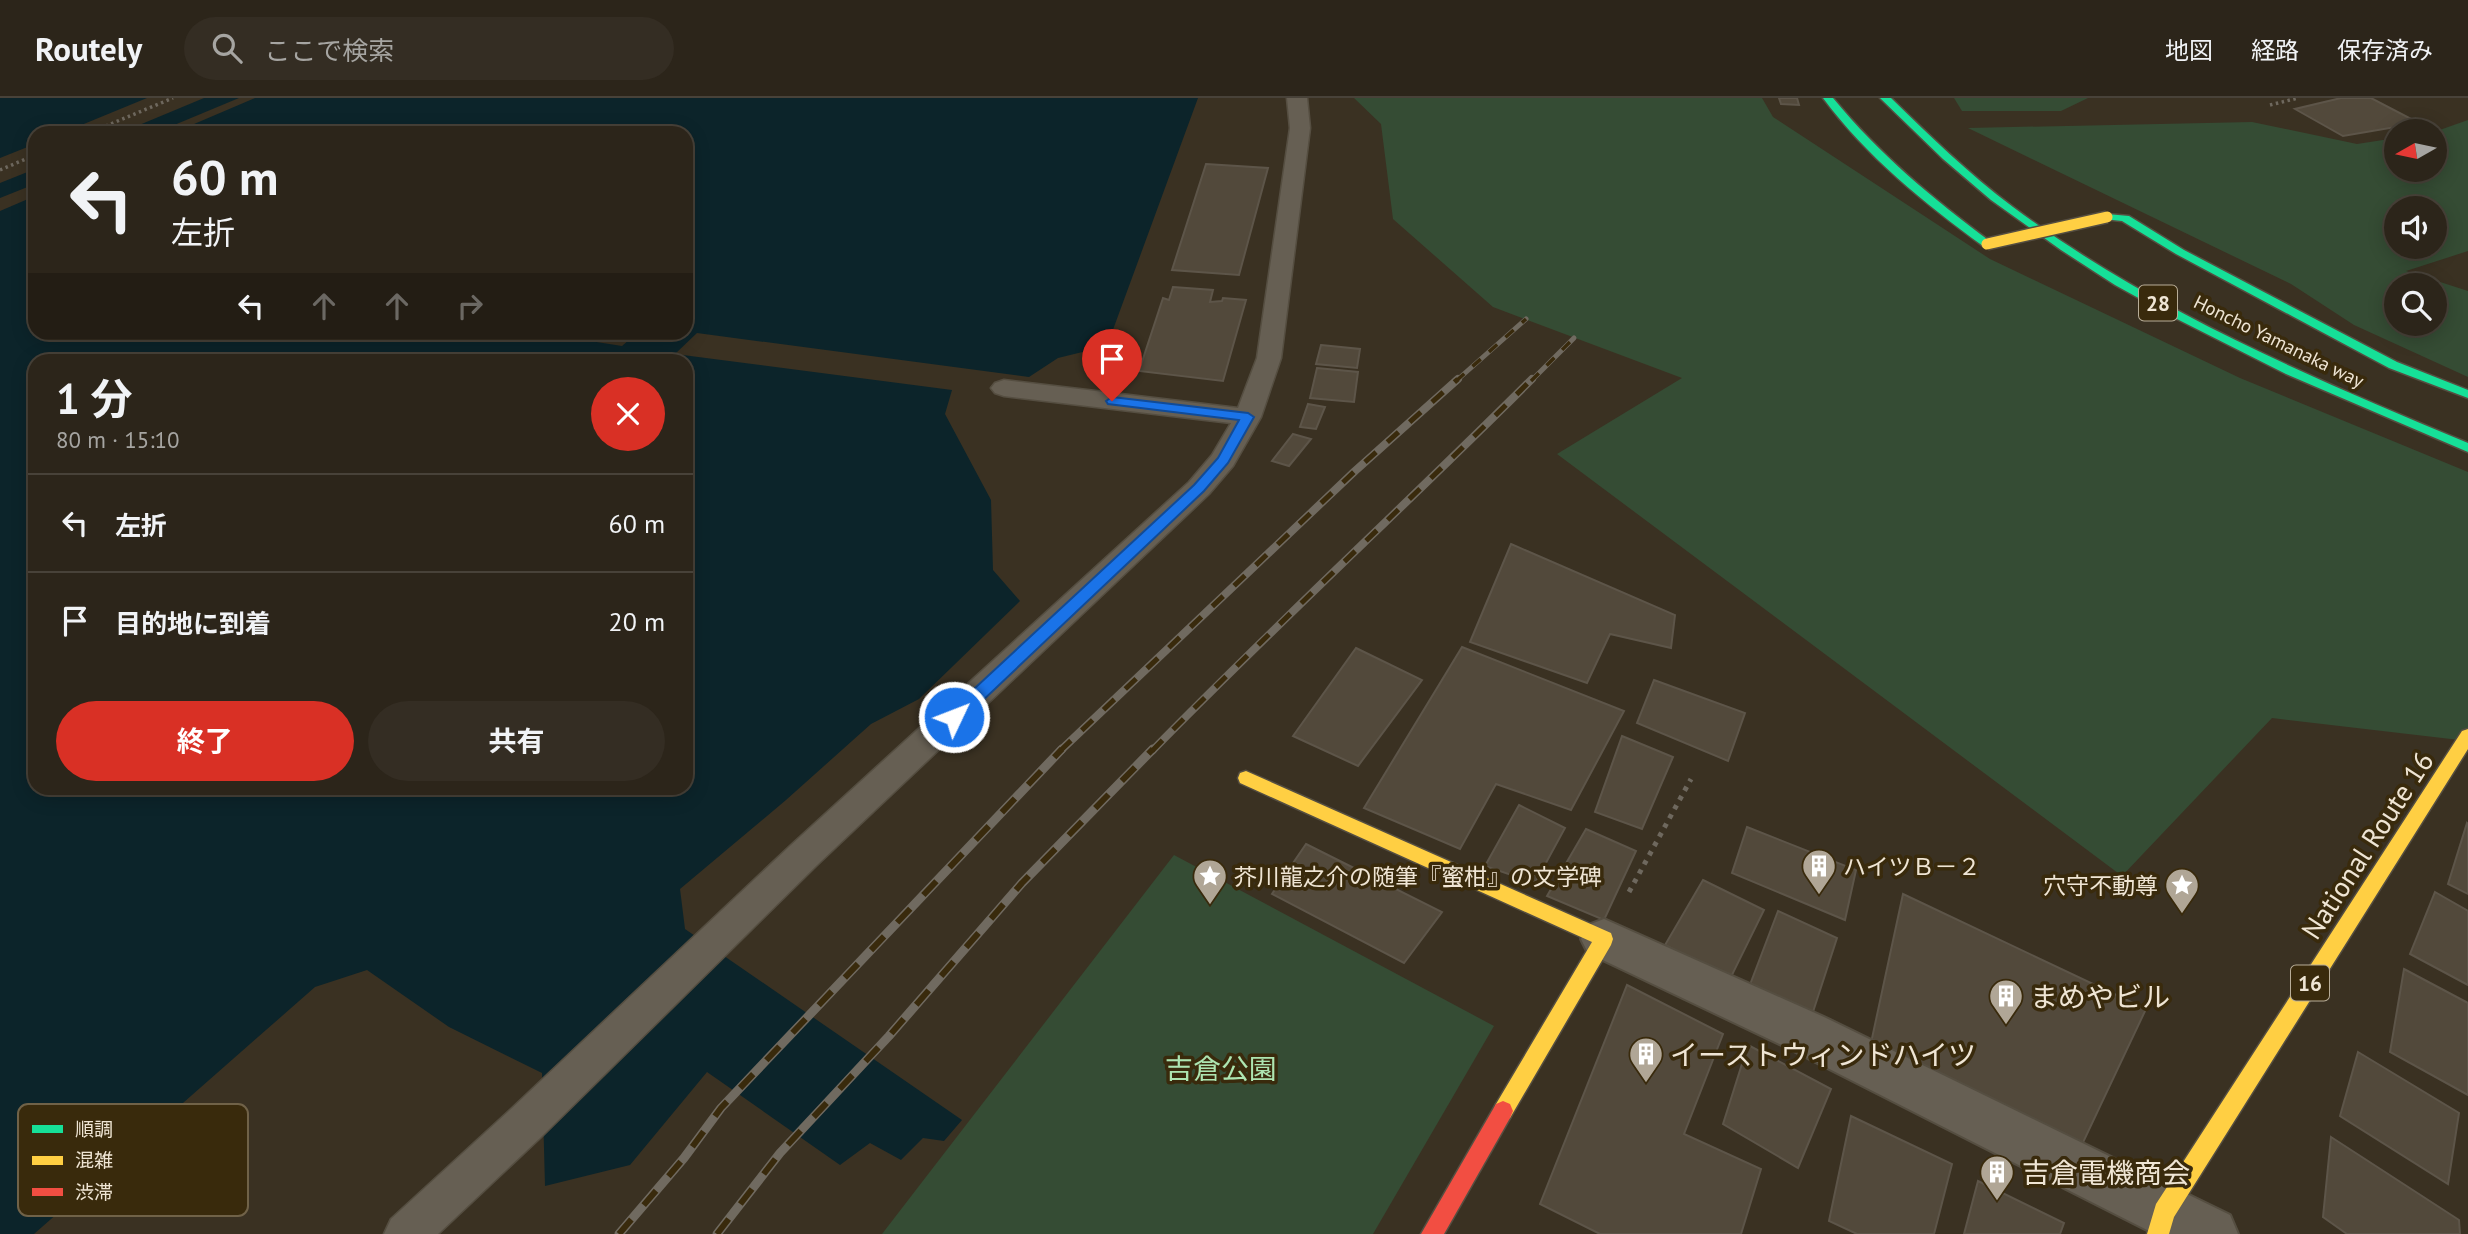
<!DOCTYPE html>
<html lang="ja">
<head>
<meta charset="utf-8">
<style>
	body { margin:0; font-family:"PT Sans","Noto Sans JP",sans-serif; background:#342d23; color:#f1f3f6; height:100vh; display:flex; flex-direction:column; font-size:26px; white-space:nowrap }
	* { box-sizing:border-box; margin:0 }
	p { font-size:23px; color:#a6a5a2 }
	.icon { flex:none; width:38px; height:38px; fill:none; stroke:currentColor; stroke-width:2; stroke-linecap:round; stroke-linejoin:round }
	.map { position:relative; flex:1; overflow:hidden }
	.sheet { position:absolute; left:28px; top:256px; width:665px; height:441px; display:flex; flex-direction:column; background:#2c251a; border-radius:21px; box-shadow:0 4px 18px #0003,0 0 0 2px #484239 }
	.sheet>* { flex:none }
	.guide { position:absolute; left:28px; top:28px; width:665px; height:214px; border-radius:21px; box-shadow:0 4px 18px #0003,0 0 0 2px #484239; background:#2c251a; color:#f1f3f6; overflow:hidden }
	.needle { width:46px; rotate:261deg }
	.fabs { position:absolute; left:2384px; top:21px; display:grid; gap:14px }
	.fabs a { display:grid; place-items:center; width:63px; height:63px; border-radius:50%; background:#2c251a; box-shadow:0 4px 18px #0003,0 0 0 2px #484239; font-size:35px }
	.pin { position:absolute; display:grid; place-items:center; width:60px; height:60px; color:#fff; margin:-72px -30px; border-radius:50% 50% 50% 0; rotate:-45deg; box-shadow:0 0 7px #0007 }
	.pin .icon { rotate:45deg }
	.me { position:absolute; width:77px; margin:-38px; rotate:47deg; stroke-linejoin:round; filter:drop-shadow(0 0 5px #0008) }
	.turn { display:flex; align-items:center; gap:24px; height:147px; padding:0 28px; font-size:32px }
	.turn .icon { width:91px; height:91px; stroke-width:2.5 }
	.turn b { display:block; font-size:49px; line-height:60px }
	.lanes { display:flex; align-items:center; height:66px; padding:0 28px; background:#0003; justify-content:center; gap:35px; direction:ltr }
	.lanes .off { opacity:.35 }
	.round { display:grid; place-items:center; flex:none; width:74px; height:74px; border-radius:37px; background:#342d23 }
	.summary { display:flex; align-items:center; justify-content:space-between; height:119px; padding:0 28px }
	h1 { font-size:42px; font-weight:700; line-height:52px }
	.button { display:flex; gap:14px; margin-top:auto; padding:14px 28px }
	.button a { flex:1; height:80px; border-radius:42px; background:#d93025; color:#fff; font-size:28px; font-weight:700; line-height:80px; text-align:center }
	.button a+a { background:#342d23; color:#f1f3f6 }
	ul { padding:0; list-style:none }
	li { display:flex; align-items:center; gap:21px; height:98px; padding:0 28px; border-top:2px solid #484239 }
	li div { flex:1 }
	li b { display:block; font-size:26px }
	li em { font-style:normal }
	header { display:flex; align-items:center; gap:42px; box-sizing:border-box; height:98px; padding:0 35px; background:#2c251a; border-bottom:2px solid #484239 }
	header strong { font-size:33px }
	nav { display:flex; gap:38px; margin-inline-start:auto; font-size:24px }
	.search { width:490px; height:63px; background:#342d23; display:flex; align-items:center; gap:18px; box-sizing:border-box; padding:0 24px; border-radius:38px; color:#a6a5a2; font-size:26px }
	.map>svg:first-child { display:block }
	.green { fill:#354c34; fill-rule:evenodd }
	.water { fill:#0c242a; fill-rule:evenodd }
	.building { fill:#52493b; stroke:#5d5549; stroke-width:2 }
	.lines { fill:none; stroke-linecap:round; stroke-linejoin:round }
	.lane-casing { stroke:#554e41; stroke-width:3 }
	.street-casing { stroke:#554e41; stroke-width:4 }
	.fast-casing { stroke:#554e41; stroke-width:3 }
	.slow-casing { stroke:#554e41; stroke-width:3 }
	.jam-casing { stroke:#554e41; stroke-width:3 }
	.path-far1 { stroke:#6e685e; stroke-width:3.5; stroke-dasharray:2.5 3.5; stroke-linecap:butt }
	.path { stroke:#6e685e; stroke-width:5; stroke-dasharray:4.5 6; stroke-linecap:butt }
	.lane { fill:#665f53; fill-rule:evenodd }
	.street { fill:#665f53; fill-rule:evenodd }
	.fast { fill:#16e098; fill-rule:evenodd }
	.slow { fill:#ffcf43; fill-rule:evenodd }
	.jam { fill:#f24e42; fill-rule:evenodd }
	.rail-far2-casing { stroke:#706a60; stroke-width:5 }
	.rail-far1-casing { stroke:#706a60; stroke-width:8 }
	.rail-casing { stroke:#706a60; stroke-width:9 }
	.rail-far2 { stroke:#392a0c; stroke-width:3.5; stroke-dasharray:11; stroke-linecap:butt }
	.rail-far1 { stroke:#392a0c; stroke-width:5; stroke-dasharray:15; stroke-linecap:butt }
	.rail { stroke:#392a0c; stroke-width:6; stroke-dasharray:19; stroke-linecap:butt }
	.slow-bridge-casing { stroke:#554e41; stroke-width:14; stroke-linecap:butt }
	.slow-bridge { stroke:#ffcf43; stroke-width:11 }
	.route { fill:#1a73e8; stroke:#114b97; stroke-width:2 }
	.labels { text-anchor:middle; dominant-baseline:central; stroke-width:7; stroke-linejoin:round; paint-order:stroke }
	.far-street-label { font-size:19px; fill:#efe5d4; stroke:#392a0c }
	.shield { fill:#392a0c; stroke:#b8ad98; stroke-width:2 }
	.shield-label { font-size:21px; font-weight:bold; fill:#efe5d4 }
	.poi-label { font-size:23px; fill:#efe5d4; stroke:#392a0c; text-anchor:start }
	.near-street-label { font-size:28px; fill:#efe5d4; stroke:#392a0c }
	.near-poi-label { font-size:28px; fill:#efe5d4; stroke:#392a0c; text-anchor:start }
	.near-park-label { font-size:28px; fill:#ade5b1; stroke:#392a0c }
	.key { fill:#392a0c; stroke:#706248; stroke-width:2 }
	.key-label { font-size:19px; fill:#efe5d4 }
</style>
</head>
<body>
<header>
<strong>Routely</strong>
<div class="search"><svg class="icon" aria-label="search" viewBox="0 0 24 24"><circle cx="10" cy="10" r="6"/><path d="M15 15l6 6"/></svg>ここで検索</div>
<nav><a>地図</a><a>経路</a><a>保存済み</a></nav>
</header>
<div class="map">
<svg width="2468" height="1136" viewBox="0 0 2468 1136">
	<rect width="100%" height="100%" fill="#3a3122"/>
	<g class="green">
		<path d="M1354 0H1762L1773 19 1990 161 2240 280 2468 374V643L2272 620 2122 778 1557 356 1682 280 1493 209 1393 121 1381 26Z"/>
		<path d="M1954 0H2088L2061 13H1962Z"/>
		<path d="M2468 22V153L2406 173 2468 193V279L2354 227 2291 186 1968 30 2252 24 2357 46 2396 40V72H2434V34ZM2396 110H2434V149H2396ZM2396 187H2434V226H2396Z"/>
		<path d="M1174 757 1494 928 1373 1136H882Z"/>
	</g>
	<g class="water">
		<path d="M0 0H147L62 35H35V46L0 60Z"/>
		<path d="M204 0H239L155 35H120Z"/>
		<path d="M255 0H1198L1107 248 1058 260 1029 279 697 235 675 256 952 292 945 316 991 402 993 472 1020 503 919 601 871 626 786 702 680 791 685 831 962 1022 944 1043 923 1040 901 1062 870 1045 840 1067 707 974 630 1067 545 1088 542 975 449 929 367 872 315 889 34 1136H0V113L35 98V234H533L622 248 637 235 686 234V35H173ZM35 262H686V690H35Z"/>
		<path d="M35 71V86L0 100V85Z"/>
	</g>
	<g class="building">
		<path d="M1779 0H1797L1799 7 1781 6Z"/>
		<path d="M2341 0H2371L2419 25 2343 38 2295 11Z"/>
		<path d="M1206 66 1268 70 1239 177 1172 172Z"/>
		<path d="M1173 189 1213 192 1210 204 1222 203 1223 200 1246 202 1223 283 1139 273 1163 200 1169 202Z"/>
		<path d="M1321 247 1360 251 1357 270 1316 266Z"/>
		<path d="M1317 270 1358 274 1354 304 1310 300Z"/>
		<path d="M1308 306 1325 309 1316 331 1300 329Z"/>
		<path d="M1293 336 1311 341 1289 368 1272 363Z"/>
		<path d="M1511 446 1675 517 1671 550 1610 536 1587 585 1470 544Z"/>
		<path d="M1462 549 1624 613 1571 712 1496 686 1460 751 1364 710Z"/>
		<path d="M1356 550 1422 582 1358 668 1293 638Z"/>
		<path d="M1654 582 1745 615 1728 663 1637 625Z"/>
		<path d="M1622 638 1673 659 1642 731 1595 714Z"/>
		<path d="M1519 707 1565 730 1535 785 1485 768Z"/>
		<path d="M2467 725 2468 726V796L2448 786Z"/>
		<path d="M1747 729 1856 772 1845 822 1732 775Z"/>
		<path d="M1586 731 1636 753 1604 822 1547 798Z"/>
		<path d="M1306 746 1442 814 1404 865 1272 796Z"/>
		<path d="M1703 782 1764 812 1730 881 1665 847Z"/>
		<path d="M2435 794 2468 813V887L2410 856Z"/>
		<path d="M1903 796 2146 911 2079 1053 1871 945Z"/>
		<path d="M1778 813 1837 840 1812 917 1748 892Z"/>
		<path d="M2404 871 2468 905V997L2390 954Z"/>
		<path d="M1627 887 1723 936 1684 1036 1761 1071 1741 1136H1600L1540 1106Z"/>
		<path d="M1748 947 1831 991 1798 1070 1723 1026Z"/>
		<path d="M2358 954 2459 1015 2448 1086 2340 1018Z"/>
		<path d="M1851 1018 1952 1066 1934 1136H1857L1829 1123Z"/>
		<path d="M2331 1039 2459 1122 2460 1136H2347L2323 1119Z"/>
		<path d="M1978 1083 2064 1125 2060 1136H1964Z"/>
	</g>
	<g class="lines">
		<g class="lane-casing">
			<path id="lane" d="M1287 0H1307L1310 30 1281 260 1261 319 1233 368 1209 396 816 768 540 1040 438 1136H384L391 1121 510 1012 790 748 1189 384 1212 357 1231 325 1004 298 995 295 991 290 995 285 1004 282 1238 310 1257 260 1290 30Z"/>
		</g>
		<g class="street-casing">
			<path id="street" d="M1604 821 1824 919 2230 1117 2238 1136H2155L1790 951 1588 855 1581 841 1588 827Z"/>
		</g>
		<g class="fast-casing">
			<g id="fast">
				<path d="M1823 0H1833C1879 56 1933 101 1991 144V148H1983C1924 105 1867 59 1823 0Z"/>
				<path d="M1880 0H1891C1930 38 1969 76 2013 109 2151 212 2310 279 2468 345V354L2286 276 2171 218 2115 187 2061 152 1991 102 1943 61Z"/>
				<path d="M2107 116 2129 118 2184 152 2397 264 2468 292V300L2389 270 2176 156 2122 123 2103 121 2102 119Z"/>
			</g>
		</g>
		<g class="slow-casing">
			<g id="slow">
				<path d="M2468 631V651L2174 1119 2169 1136H2147L2156 1106 2462 633Z"/>
				<path d="M1246 673 1611 835 1613 841 1611 847 1510 1020 1503 1023 1496 1020 1493 1013 1496 1006 1592 844 1240 685 1238 680 1240 675Z"/>
			</g>
		</g>
		<g class="jam-casing">
			<path id="jam" d="M1503 1003 1510 1006 1513 1013 1510 1020 1444 1136H1421L1496 1006Z"/>
		</g>
		<g class="path-far1">
			<path d="M2270 7 2298 0"/>
			<path d="M89 35 173 0"/>
			<path d="M0 72 35 57"/>
		</g>
		<path class="path" d="M1629 794 1691 681"/>
		<use href="#lane" class="lane"/>
		<use href="#street" class="street"/>
		<use href="#fast" class="fast"/>
		<use href="#slow" class="slow"/>
		<use href="#jam" class="jam"/>
		<g class="rail-far2-casing">
			<g id="rail-far2">
				<path d="M1456 283 1526 221"/>
				<path d="M1531 283 1574 240"/>
			</g>
		</g>
		<g class="rail-far1-casing">
			<g id="rail-far1">
				<path d="M1060 653 1355 373 1458 281"/>
				<path d="M1152 653C1276 526 1407 406 1532 281"/>
			</g>
		</g>
		<g class="rail-casing">
			<g id="rail">
				<path d="M619 1136 684 1060 721 1010 1062 651"/>
				<path d="M717 1136 780 1055 889 938 1022 785 1153 651"/>
			</g>
		</g>
		<use href="#rail-far2" class="rail-far2"/>
		<use href="#rail-far1" class="rail-far1"/>
		<use href="#rail" class="rail"/>
		<g class="slow-bridge-casing">
			<path id="slow-bridge" d="M1987 146 2107 119"/>
		</g>
		<use href="#slow-bridge" class="slow-bridge"/>
	</g>
	<path class="route" d="M1112 299 1248 315 1254 319 1228 365 1204 393 960 624H948L946 619 948 615 1194 387 1218 360 1239 322 1108 306 1106 303Z"/>
	<defs>
		<g id="building-pin" transform="scale(1.75)"><path d="M0 17L-7.5 6A9.5 9.5 0 1 1 7.5 6Z" fill="#b0a696" stroke="#392a0c"/><path d="M-4-6H4V6H1V3H-1V6H-4ZM-2.5-4.3h1.7v1.8h-1.7ZM.8-4.3h1.7v1.8H.8ZM-2.5-1h1.7V.8h-1.7ZM.8-1h1.7V.8H.8Z" fill="#fff"/></g>
		<g id="sight-pin" transform="scale(1.75)"><path d="M0 17L-7.5 6A9.5 9.5 0 1 1 7.5 6Z" fill="#b0a696" stroke="#392a0c"/><path d="M0-6L1.8-2.2L6-1.7L2.9 1.2L3.7 5.4L0 3.3L-3.7 5.4L-2.9 1.2L-6-1.7L-1.8-2.2Z" fill="#fff"/></g>
	</defs>
	<g fill-rule="evenodd">
		<use href="#building-pin" x="1819" y="768"/>
		<use href="#sight-pin" x="1210" y="778"/>
		<use href="#sight-pin" x="2182" y="787"/>
		<use href="#building-pin" x="2006" y="898"/>
		<use href="#building-pin" x="1646" y="956"/>
		<use href="#building-pin" x="1997" y="1074"/>
	</g>
	<g class="labels">
		<g class="far-street-label">
			<text transform="translate(2279 243) rotate(26)">Honcho Yamanaka way</text>
		</g>
		<g class="shield">
			<rect x="2139" y="187.5" width="38" height="35" rx="5"/>
			<rect x="2291" y="867.5" width="38" height="35" rx="5"/>
		</g>
		<g class="shield-label">
			<text x="2158" y="205">28</text>
			<text x="2310" y="885">16</text>
		</g>
		<g class="poi-label">
			<text x="1843" y="768">ハイツＢ－２</text>
			<text x="1234" y="778">芥川龍之介の随筆『蜜柑』の文学碑</text>
			<text x="2158" y="787" text-anchor="end">穴守不動尊</text>
		</g>
		<g class="near-street-label">
			<text transform="translate(2367 747) rotate(-57)">National Route 16</text>
		</g>
		<g class="near-poi-label">
			<text x="2030" y="898">まめやビル</text>
			<text x="1670" y="956">イーストウィンドハイツ</text>
			<text x="2022" y="1074">吉倉電機商会</text>
		</g>
		<g class="near-park-label">
			<text x="1221" y="970">吉倉公園</text>
		</g>
	</g>
	<rect x="18" y="1006" width="230" height="112" rx="10" class="key"/>
	<rect x="32" y="1027" width="31" height="8" fill="#16e098"/>
	<rect x="32" y="1058" width="31" height="9" fill="#ffcf43"/>
	<rect x="32" y="1090" width="31" height="8" fill="#f24e42"/>
	<g class="key-label">
		<text x="75" y="1038">順調</text>
		<text x="75" y="1069">混雑</text>
		<text x="75" y="1101">渋滞</text>
	</g>
</svg>
<div class="fabs">
<a><svg class="needle" viewBox="-14 -14 28 28"><path d="M0-13l5 13h-10z" fill="#e53935"/><path d="M0 13l5-13h-10z" fill="#a6a5a2"/></svg></a>
<a><svg class="icon" aria-label="sound" viewBox="0 0 24 24"><path d="M4 9h4l5-4v14l-5-4H4zM17 9q2 3 0 6"/></svg></a>
<a><svg class="icon" aria-label="search" viewBox="0 0 24 24"><circle cx="10" cy="10" r="6"/><path d="M15 15l6 6"/></svg></a>
</div>
<div class="pin" style="left:1112px;top:303px;background:#d93025"><svg class="icon" aria-label="arrive" viewBox="0 0 24 24"><path d="M6 21V4h12l-3 4 3 4H6"/></svg></div>
<svg class="me" style="left:954px;top:619px" viewBox="-20 -20 40 40"><circle r="17" fill="#1a73e8" stroke="#fff" stroke-width="3"/><path d="M0-11L8 9 0 5-8 9z" fill="#fff"/></svg>
<div class="guide">
<div class="turn"><svg class="icon" aria-label="left" viewBox="0 0 24 24"><path d="M17 20v-9H6M10 6l-5 5 5 5"/></svg><div><b>60 m</b>左折</div></div>
<div class="lanes"><svg class="icon" aria-label="left" viewBox="0 0 24 24"><path d="M17 20v-9H6M10 6l-5 5 5 5"/></svg><svg class="icon off" aria-label="ahead" viewBox="0 0 24 24"><path d="M12 20V5M6 11l6-6 6 6"/></svg><svg class="icon off" aria-label="ahead" viewBox="0 0 24 24"><path d="M12 20V5M6 11l6-6 6 6"/></svg><svg class="icon off" aria-label="right" viewBox="0 0 24 24"><path d="M7 20v-9h11M14 6l5 5-5 5"/></svg></div>
</div>
<section class="sheet">
<div class="summary"><div><h1>1 分</h1><p>80 m · 15:10</p></div><a class="round" style="background:#d93025;color:#fff"><svg class="icon" aria-label="close" viewBox="0 0 24 24"><path d="M6 6l12 12M18 6L6 18"/></svg></a></div>
<ul>
<li><svg class="icon" aria-label="left" viewBox="0 0 24 24"><path d="M17 20v-9H6M10 6l-5 5 5 5"/></svg><div><b>左折</b></div><em>60 m</em></li>
<li><svg class="icon" aria-label="arrive" viewBox="0 0 24 24"><path d="M6 21V4h12l-3 4 3 4H6"/></svg><div><b>目的地に到着</b></div><em>20 m</em></li>
</ul>
<div class="button"><a>終了</a><a>共有</a></div>
</section>
</div>
</body>
</html>
